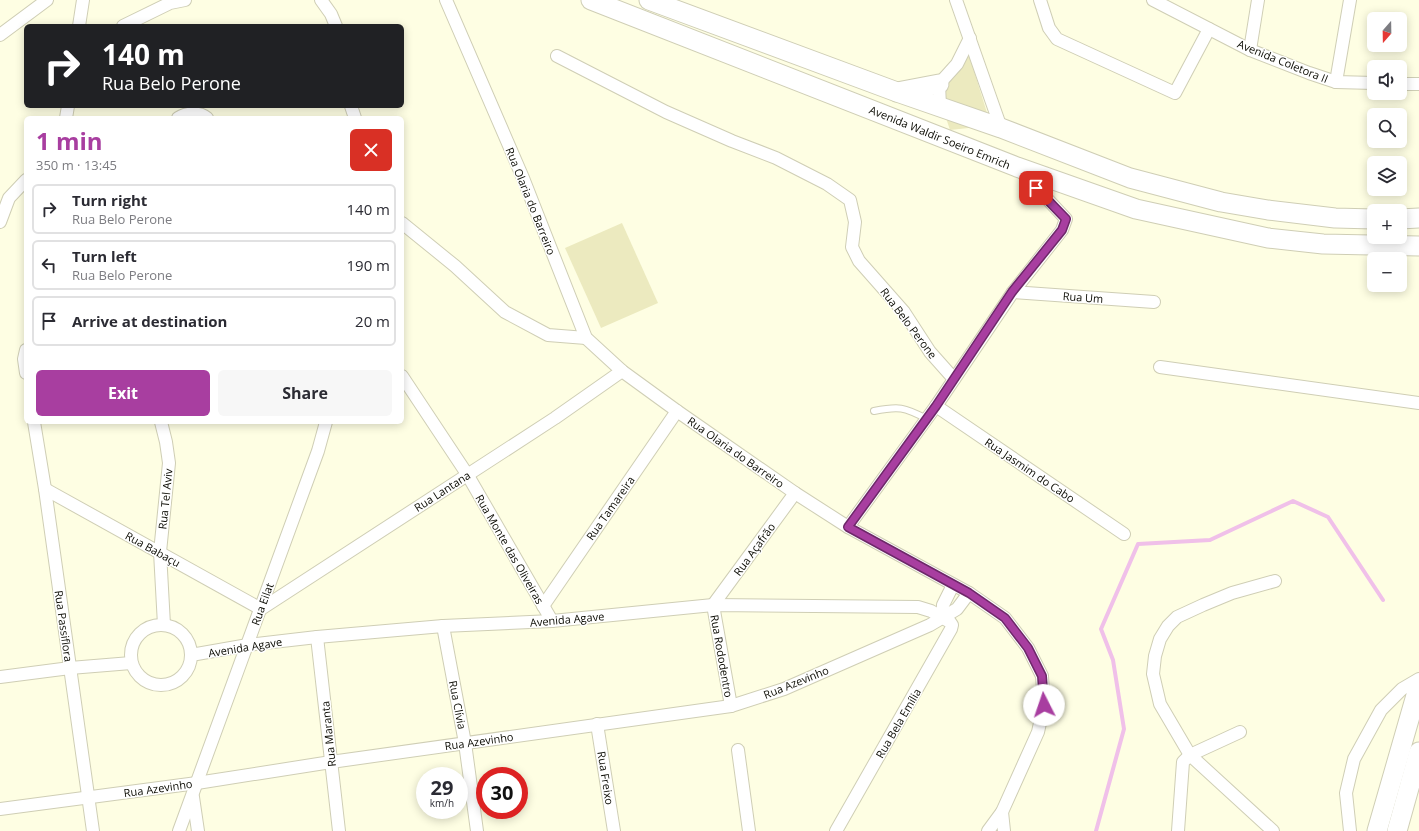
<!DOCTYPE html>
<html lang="en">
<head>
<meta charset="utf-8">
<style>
	body { margin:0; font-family:"Open Sans",sans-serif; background:#f7f7f7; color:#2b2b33; height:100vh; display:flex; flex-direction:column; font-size:15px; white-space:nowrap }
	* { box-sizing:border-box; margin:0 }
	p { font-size:13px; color:#7c7c81 }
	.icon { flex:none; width:22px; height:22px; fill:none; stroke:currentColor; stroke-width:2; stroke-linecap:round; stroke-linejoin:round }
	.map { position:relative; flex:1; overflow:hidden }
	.side { position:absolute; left:24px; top:116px; width:380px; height:308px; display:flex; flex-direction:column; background:#fff; border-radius:6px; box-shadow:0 2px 10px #0003 }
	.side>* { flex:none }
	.guide { position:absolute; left:24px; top:24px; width:380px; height:84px; border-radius:6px; box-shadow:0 2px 10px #0003; background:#202124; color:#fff; overflow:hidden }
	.needle { width:26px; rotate:200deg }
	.controls { position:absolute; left:1367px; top:12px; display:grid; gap:8px }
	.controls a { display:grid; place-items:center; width:40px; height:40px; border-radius:6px; background:#fff; box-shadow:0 2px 10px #0003; font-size:20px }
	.speed { position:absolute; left:416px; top:767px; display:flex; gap:8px; font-size:20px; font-weight:700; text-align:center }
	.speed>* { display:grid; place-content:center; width:52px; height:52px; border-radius:50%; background:#fff; box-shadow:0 2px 10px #0003; line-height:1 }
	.speed small { font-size:10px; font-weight:400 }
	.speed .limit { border:6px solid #d22; background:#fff; color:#111 }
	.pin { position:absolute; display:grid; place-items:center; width:34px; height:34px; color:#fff; margin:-17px; border-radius:8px; box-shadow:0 2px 6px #0006 }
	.me { position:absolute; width:44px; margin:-22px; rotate:356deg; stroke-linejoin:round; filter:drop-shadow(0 0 3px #0008) }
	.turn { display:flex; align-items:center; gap:14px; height:84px; padding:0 12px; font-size:18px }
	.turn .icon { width:52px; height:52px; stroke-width:2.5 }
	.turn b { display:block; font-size:28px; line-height:34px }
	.round { display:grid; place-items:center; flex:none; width:42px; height:42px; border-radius:6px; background:#f7f7f7 }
	.summary { display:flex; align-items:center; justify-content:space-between; height:68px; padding:0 12px }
	h1 { font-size:24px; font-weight:700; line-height:30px; color:#a83ea0 }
	.button { display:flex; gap:8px; margin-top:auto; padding:8px 12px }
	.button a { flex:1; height:46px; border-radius:6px; background:#a83ea0; color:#fff; font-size:16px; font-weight:700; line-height:46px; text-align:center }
	.button a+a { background:#f7f7f7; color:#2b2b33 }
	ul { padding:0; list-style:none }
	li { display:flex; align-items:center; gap:12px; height:50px; margin:0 8px 6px; padding:0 4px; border:2px solid #e1e1e2; border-radius:6px }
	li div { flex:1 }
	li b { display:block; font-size:15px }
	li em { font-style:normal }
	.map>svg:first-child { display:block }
	.green { fill:#eceabf }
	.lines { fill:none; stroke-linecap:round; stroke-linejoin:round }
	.stream { stroke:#f0c0e9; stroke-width:4 }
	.service-casing { stroke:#cfceb5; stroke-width:8 }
	.minor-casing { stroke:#cfceb5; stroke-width:14 }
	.primary-casing { stroke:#cfceb5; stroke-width:21 }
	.service { stroke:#fff; stroke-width:6 }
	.minor { stroke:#fff; stroke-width:12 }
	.primary { stroke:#fff; stroke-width:19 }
	.route-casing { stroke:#6d2868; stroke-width:10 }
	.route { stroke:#a83ea0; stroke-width:7 }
	.labels { text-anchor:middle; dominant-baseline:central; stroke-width:3; stroke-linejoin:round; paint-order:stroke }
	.street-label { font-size:11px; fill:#0c0c04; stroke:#fff }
</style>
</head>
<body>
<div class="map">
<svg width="1419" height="831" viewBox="0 0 1419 831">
	<rect width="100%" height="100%" fill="#fefee3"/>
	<g class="green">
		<path d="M969 55 988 116 944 104V88Z"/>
		<path d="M945 115 978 127 950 130Z"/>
		<path d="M622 223 658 303 601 328 565 248Z"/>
	</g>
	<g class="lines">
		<path class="stream" d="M1096 831 1124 729 1113 660 1101 629 1138 544 1210 540 1293 501 1328 517 1383 600"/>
		<g class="service-casing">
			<path id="service" d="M874 411C899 406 904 407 927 419"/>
		</g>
		<g class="minor-casing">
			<g id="minor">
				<path d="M321 0 331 14 336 26"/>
				<path d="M446 0 523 178 586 338 622 371 677 411 795 493 848 527 969 593 1005 618 1028 648 1042 676 1044 705 1038 732 1002 812 988 831"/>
				<path d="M956 0 1001 128"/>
				<path d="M1040 0 1049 28 1057 39 1175 93 1209 29"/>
				<path d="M1153 0 1250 50 1309 73 1336 82 1374 83"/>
				<path d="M79 26 83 0"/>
				<path d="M123 26 170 3 185 0"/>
				<path d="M0 35 47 0"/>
				<path d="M1250 50 1258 0"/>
				<path d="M557 56 666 112 732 141 776 158 827 184 850 200 855 222 852 247 859 261 904 312 930 352 954 379"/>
				<path d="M1336 82 1350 0"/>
				<path d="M1400 84H1419"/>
				<path d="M351 106 355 118"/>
				<path d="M940 107 939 84 957 64 970 38"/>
				<path d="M66 118 68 106"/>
				<path d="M178 118C186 113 199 111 207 118"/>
				<path d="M0 222 9 198 26 180"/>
				<path d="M402 223 455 266 505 312 548 335 586 338"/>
				<path d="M1013 292 1154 302"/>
				<path d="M26 350 24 359 26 373"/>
				<path d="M1160 367 1419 403"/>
				<path d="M402 376 467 474 552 621"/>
				<path d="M936 406 1124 534"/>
				<path d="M34 422 45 489 93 831"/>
				<path d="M161 422 166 442 169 463 160 552 164 625"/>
				<path d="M45 489 261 609 555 418 622 371"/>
				<path d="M848 527 936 406 1013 292 1062 230 1066 219 1021 171"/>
				<path d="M543 606 677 411"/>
				<path d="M942 618 943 605 953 585"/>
				<circle cx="161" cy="655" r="30"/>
				<path d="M443 626 465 743 477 831"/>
				<path d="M317 637 339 831"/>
				<path d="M191 655 248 645 317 637 443 626 552 621 713 605 918 607 931 611 950 622 952 625 951 629 836 831"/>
				<path d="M0 677 70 668 131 663"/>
				<path d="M731 706 713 605 795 493"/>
				<path d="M597 724 614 831"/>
				<path d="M738 750 749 831"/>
				<path d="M193 797 198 831"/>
				<path d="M0 809 197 783 331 762 731 706 784 689 930 625 957 609 969 593"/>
				<path d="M1002 812 1004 831"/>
				<path d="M179 831 318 451 326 422"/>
				<path d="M1178 831 1183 762 1190 755 1240 732"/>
				<path d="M1273 831 1190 755 1160 704 1153 674 1155 656 1160 639 1168 626 1177 617 1203 605 1232 593 1275 581"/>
				<path d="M1350 831 1346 793 1354 759 1381 710 1402 689 1419 679"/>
			</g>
		</g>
		<g class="primary-casing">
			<g id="primary">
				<path d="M591 0 1017 167 1136 209 1268 238 1323 244 1419 246"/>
				<path d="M649 0 897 92 1001 128 1130 178 1221 202 1268 210 1335 218 1374 219"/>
				<path d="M897 92 939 84"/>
				<path d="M1400 219 1419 218"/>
				<path d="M1377 831 1419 685"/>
				<path d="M1397 831 1419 752"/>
			</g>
		</g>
		<use href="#service" class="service"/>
		<use href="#minor" class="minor"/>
		<use href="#primary" class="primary"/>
	</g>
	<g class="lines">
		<g class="route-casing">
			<path id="route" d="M1036 188 1066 219 1062 230 1012 292 936 406 848 527 969 593 1005 618 1028 648 1042 676 1044 705"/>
		</g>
		<use href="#route" class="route"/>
	</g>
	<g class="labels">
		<g class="street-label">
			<text transform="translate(1283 61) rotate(22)">Avenida Coletora II</text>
			<text transform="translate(940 137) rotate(22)">Avenida Waldir Soeiro Emrich</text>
			<text transform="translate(531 201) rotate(68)">Rua Olaria do Barreiro</text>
			<text transform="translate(1083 297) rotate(4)">Rua Um</text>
			<text transform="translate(909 323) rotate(53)">Rua Belo Perone</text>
			<text transform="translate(736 452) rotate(35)">Rua Olaria do Barreiro</text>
			<text transform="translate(1030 470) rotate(34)">Rua Jasmim do Cabo</text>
			<text transform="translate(442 491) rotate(-33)">Rua Lantana</text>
			<text transform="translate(165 499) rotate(-84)">Rua Tel Aviv</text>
			<text transform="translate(610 508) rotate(-55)">Rua Tamareira</text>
			<text transform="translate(153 549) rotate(29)">Rua Babaçu</text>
			<text transform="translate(510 549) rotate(60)">Rua Monte das Oliveiras</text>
			<text transform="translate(754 549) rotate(-54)">Rua Açafrão</text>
			<text transform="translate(262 604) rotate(-70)">Rua Eilat</text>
			<text transform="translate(567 619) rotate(-5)">Avenida Agave</text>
			<text transform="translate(64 626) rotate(82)">Rua Passiflora</text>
			<text transform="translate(245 647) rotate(-9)">Avenida Agave</text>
			<text transform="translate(722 656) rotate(80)">Rua Rododentro</text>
			<text transform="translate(796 682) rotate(-22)">Rua Azevinho</text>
			<text transform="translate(458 705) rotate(79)">Rua Clívia</text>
			<text transform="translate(898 723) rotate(-60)">Rua Bela Emília</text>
			<text transform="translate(328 734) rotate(-96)">Rua Maranta</text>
			<text transform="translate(479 741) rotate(-8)">Rua Azevinho</text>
			<text transform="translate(606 778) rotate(81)">Rua Freixo</text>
			<text transform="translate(158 788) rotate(-8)">Rua Azevinho</text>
		</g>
	</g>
</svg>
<div class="controls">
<a><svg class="needle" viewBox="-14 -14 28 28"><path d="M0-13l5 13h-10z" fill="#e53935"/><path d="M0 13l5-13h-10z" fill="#7c7c81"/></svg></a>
<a><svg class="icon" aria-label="sound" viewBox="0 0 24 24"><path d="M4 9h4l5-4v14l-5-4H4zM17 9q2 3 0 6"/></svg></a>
<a><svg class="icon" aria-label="search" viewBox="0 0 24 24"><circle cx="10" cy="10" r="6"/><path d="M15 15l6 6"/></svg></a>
<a><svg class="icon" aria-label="layers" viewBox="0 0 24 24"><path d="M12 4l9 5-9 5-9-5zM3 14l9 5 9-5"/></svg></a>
<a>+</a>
<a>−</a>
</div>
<div class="speed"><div>29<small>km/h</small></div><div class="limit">30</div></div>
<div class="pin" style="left:1036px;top:188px;background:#d93025"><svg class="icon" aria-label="arrive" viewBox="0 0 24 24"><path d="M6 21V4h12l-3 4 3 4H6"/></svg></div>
<svg class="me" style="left:1044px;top:705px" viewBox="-20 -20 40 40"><circle r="19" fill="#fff"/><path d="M0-13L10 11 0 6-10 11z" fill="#a83ea0"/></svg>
<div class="guide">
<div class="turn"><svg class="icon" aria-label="right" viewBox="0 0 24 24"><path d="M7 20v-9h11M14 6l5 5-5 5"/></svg><div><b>140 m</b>Rua Belo Perone</div></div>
</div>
<section class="side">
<div class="summary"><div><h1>1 min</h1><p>350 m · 13:45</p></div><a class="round" style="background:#d93025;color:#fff"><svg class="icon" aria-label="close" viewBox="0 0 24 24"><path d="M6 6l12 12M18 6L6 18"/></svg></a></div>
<ul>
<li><svg class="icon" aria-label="right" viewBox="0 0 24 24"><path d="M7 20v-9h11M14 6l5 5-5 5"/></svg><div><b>Turn right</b><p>Rua Belo Perone</p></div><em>140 m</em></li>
<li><svg class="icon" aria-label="left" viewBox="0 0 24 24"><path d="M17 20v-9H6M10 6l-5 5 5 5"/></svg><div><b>Turn left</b><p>Rua Belo Perone</p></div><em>190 m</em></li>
<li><svg class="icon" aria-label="arrive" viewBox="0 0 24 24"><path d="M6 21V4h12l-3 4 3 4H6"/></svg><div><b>Arrive at destination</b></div><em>20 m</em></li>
</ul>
<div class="button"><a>Exit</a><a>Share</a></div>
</section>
</div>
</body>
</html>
